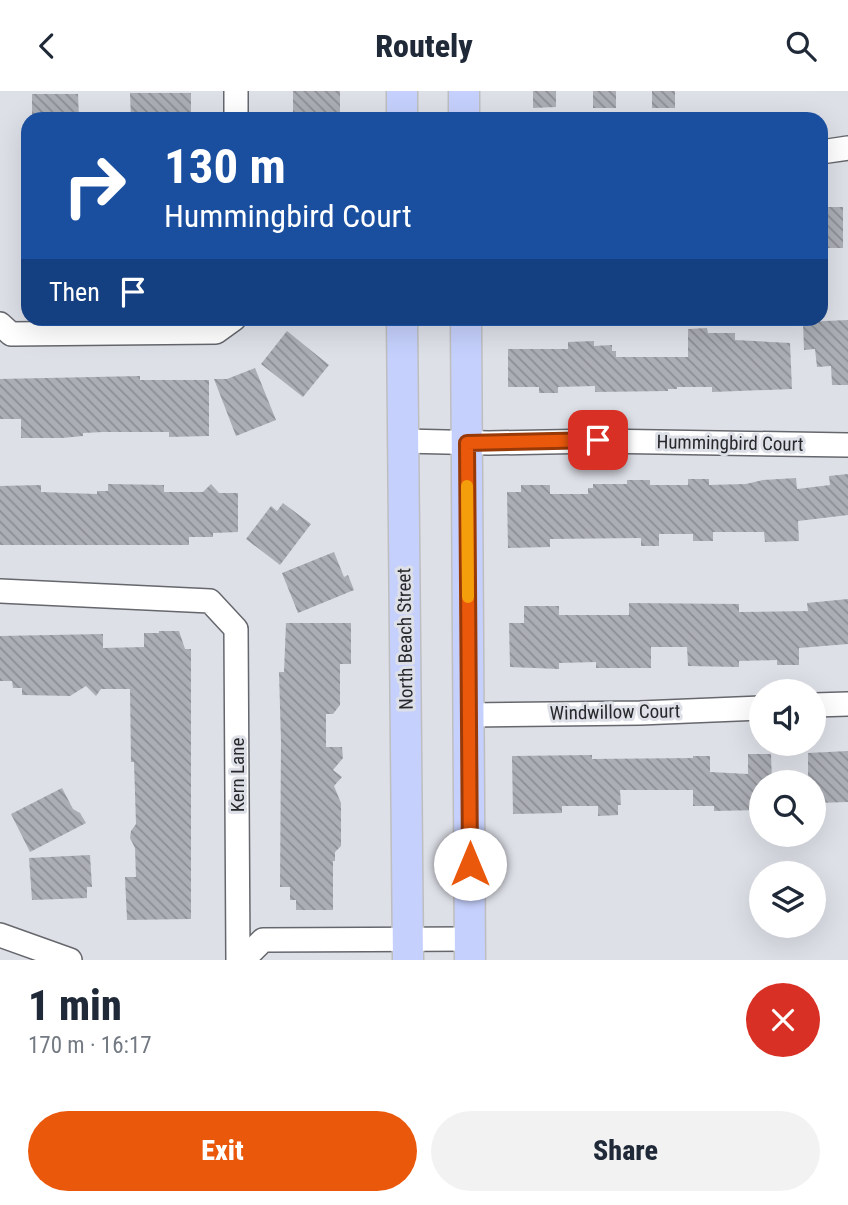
<!DOCTYPE html>
<html lang="en">
<head>
<meta charset="utf-8">
<style>
	body { margin:0; font-family:"Roboto Condensed",sans-serif; background:#f2f2f3; color:#1f2937; height:100vh; display:flex; flex-direction:column; font-size:26px; white-space:nowrap }
	* { box-sizing:border-box; margin:0 }
	p { font-size:23px; color:#747a83 }
	.icon { flex:none; width:38px; height:38px; fill:none; stroke:currentColor; stroke-width:2; stroke-linecap:round; stroke-linejoin:round }
	.map { position:relative; height:869px; overflow:hidden }
	.details { display:flex; flex-direction:column; background:#fff; flex:1 }
	.details>* { flex:none }
	.banner { position:absolute; left:21px; top:21px; width:807px; height:214px; border-radius:21px; box-shadow:0 7px 28px #0002; background:#1a4fa0; color:#fff; overflow:hidden }
	.controls { position:absolute; left:749px; top:588px; display:grid; gap:14px }
	.controls a { display:grid; place-items:center; width:77px; height:77px; border-radius:50%; background:#fff; box-shadow:0 7px 28px #0002; font-size:35px }
	.pin { position:absolute; display:grid; place-items:center; width:60px; height:60px; color:#fff; margin:-30px; border-radius:14px; box-shadow:0 4px 10px #0006 }
	.me { position:absolute; width:77px; margin:-38px; rotate:0deg; stroke-linejoin:round; filter:drop-shadow(0 0 5px #0008) }
	.turn { display:flex; align-items:center; gap:24px; height:147px; padding:0 28px; font-size:32px }
	.turn .icon { width:91px; height:91px; stroke-width:2.5 }
	.turn b { display:block; font-size:49px; line-height:60px }
	.then { display:flex; align-items:center; height:66px; padding:0 28px; background:#0003; gap:14px; font-size:26px }
	.round { display:grid; place-items:center; flex:none; width:74px; height:74px; border-radius:37px; background:#f2f2f3 }
	.headline { display:flex; align-items:center; justify-content:space-between; height:119px; padding:0 28px }
	h1 { font-size:42px; font-weight:800; line-height:52px }
	.cta { display:flex; gap:14px; margin-top:auto; padding:14px 28px }
	.cta a { flex:1; height:80px; border-radius:42px; background:#ea580c; color:#fff; font-size:28px; font-weight:800; line-height:80px; text-align:center }
	.cta a+a { background:#f2f2f3; color:#1f2937 }
	header { display:flex; justify-content:space-between; align-items:center; height:91px; padding:0 28px; background:#fff; font-size:32px; font-weight:800 }
	.map>svg:first-child { display:block }
	.building { fill:url(#building-back-hatch) }
	.lines { fill:none; stroke-linecap:round; stroke-linejoin:round }
	.minor-casing { stroke:#65676d; stroke-width:26 }
	.major-casing { stroke:#bebebf; stroke-width:33 }
	.minor { stroke:#fff; stroke-width:23 }
	.major { stroke:#c5d0fc; stroke-width:30 }
	.route-casing { stroke:#983908; stroke-width:18 }
	.route { stroke:#ea580c; stroke-width:12 }
	.slow { stroke:#f59e0b; stroke-width:12 }
	.labels { text-anchor:middle; dominant-baseline:central; stroke-width:6; stroke-linejoin:round; paint-order:stroke }
	.street-label { font-size:19px; fill:#27282b; stroke:#dee0e8 }
</style>
</head>
<body>
<header><svg class="icon" aria-label="back" viewBox="0 0 24 24"><path d="M15 5l-7 7 7 7"/></svg>Routely<svg class="icon" aria-label="search" viewBox="0 0 24 24"><circle cx="10" cy="10" r="6"/><path d="M15 15l6 6"/></svg></header>
<div class="map">
<svg width="848" height="869" viewBox="0 0 848 869">
	<defs>
		<pattern id="building-back-hatch" width="6" height="6" patternUnits="userSpaceOnUse" patternTransform="scale(1.75)"><rect width="6" height="6" fill="#acaeb6"/><path d="M-1 5l2 2M0 0l6 6M5-1l2 2" fill="none" stroke="#8c8e94"/></pattern>
	</defs>
	<rect width="100%" height="100%" fill="#dee0e8"/>
	<g class="building">
		<path d="M293 0H340V21H330V28H293Z"/>
		<path d="M533 0H556V16L533 17Z"/>
		<rect x="593" y="0" width="23" height="17"/>
		<rect x="652" y="0" width="23" height="17"/>
		<path d="M130 2H191V28H131Z"/>
		<path d="M32 3H78L79 28H32Z"/>
		<rect x="821" y="116" width="22" height="41"/>
		<path d="M848 229V294H832L831 275 817 276 815 258 804 259 803 231Z"/>
		<path d="M707 237 708 242H735V249L790 252 792 298 712 301V296H677V298H668V300L595 301V295L558 296V302H539V296H508V258H568V251L594 250V255L612 254V260H616V266H688V238Z"/>
		<path d="M287 240 329 274 303 306 261 273Z"/>
		<path d="M255 277 276 329 236 345 214 288H227Z"/>
		<path d="M140 285V289H209V345L169 346V341H103L83 342V345L62 347H21V328H0V288Z"/>
		<path d="M848 383V424L798 430 799 450 765 451 764 441H713V450H693V443H659V455H641V447L550 448V456L508 457 507 401H521V394H550V403H588V397H593V393H627V389H650V394H688V388H709V394L746 393 763 389 796 387 797 398 830 394 829 385Z"/>
		<path d="M108 393 164 394V401H203L211 393 219 402H238V441L213 442V446H189V454H0V395L41 394V401L97 403V400H108Z"/>
		<path d="M283 412 311 433 280 474 246 448 271 415 277 420Z"/>
		<path d="M334 461 344 486 348 484 354 499 298 522 282 482Z"/>
		<path d="M848 508V553L799 557V574H777V569L739 570V576L688 575 687 556H651V577H596V571L559 572V578L510 576 509 532H524V515H559V524H629V512L739 513V521L808 520 807 512Z"/>
		<path d="M286 532H351V573H340V614L333 623H326V656H342L343 667 333 679 342 686 334 695 341 712V755L335 761V770H333V819H296V809H290V796H280L281 651 279 581H284Z"/>
		<path d="M159 540H179L185 558H191V828L127 829 125 786H136L135 757 130 747 131 740 136 733 134 671H131L130 598H101L96 605 86 595 70 605 22 604V597H13L12 590H0V545L103 543V557L144 556V542H159Z"/>
		<path d="M848 660V711L814 712V691H808V662Z"/>
		<path d="M748 663H771L772 691H761V719L714 720V715H693V699H620L621 714H618V724L598 725V715H562V722L513 723 512 665 592 664V668L693 667V665H710V681L748 683Z"/>
		<path d="M62 697 73 718 80 722 86 732 30 761 11 723Z"/>
		<path d="M90 764 92 796H87V807L32 809 29 767Z"/>
	</g>
	<g class="lines">
		<g class="minor-casing">
			<g id="minor">
				<path d="M236 0V28"/>
				<path d="M821 61 848 57"/>
				<path d="M0 233 11 243 216 241 234 228"/>
				<path d="M403 350 489 352 598 350 848 354"/>
				<path d="M0 500 210 510 236 538 238 869"/>
				<path d="M814 614 848 613"/>
				<path d="M469 624 640 622 761 617"/>
				<path d="M0 844 70 869"/>
				<path d="M243 869 263 849 470 848"/>
			</g>
		</g>
		<g class="major-casing">
			<g id="major">
				<path d="M464 0V28"/>
				<path d="M402 28V0"/>
				<path d="M402 228 408 869"/>
				<path d="M466 228 470 869"/>
			</g>
		</g>
		<use href="#minor" class="minor"/>
		<use href="#major" class="major"/>
	</g>
	<g class="lines">
		<g class="route-casing">
			<path id="route" d="M470 773 467 352 598 349"/>
		</g>
		<use href="#route" class="route"/>
		<path class="slow" d="M467 395 468 506"/>
	</g>
	<g class="labels">
		<g class="street-label">
			<text transform="translate(730 352) rotate(1)">Hummingbird Court</text>
			<text transform="translate(405 548) rotate(-91)">North Beach Street</text>
			<text transform="translate(615 621) rotate(-1)">Windwillow Court</text>
			<text transform="translate(237 684) rotate(-90)">Kern Lane</text>
		</g>
	</g>
</svg>
<div class="controls">
<a><svg class="icon" aria-label="sound" viewBox="0 0 24 24"><path d="M4 9h4l5-4v14l-5-4H4zM17 9q2 3 0 6"/></svg></a>
<a><svg class="icon" aria-label="search" viewBox="0 0 24 24"><circle cx="10" cy="10" r="6"/><path d="M15 15l6 6"/></svg></a>
<a><svg class="icon" aria-label="layers" viewBox="0 0 24 24"><path d="M12 4l9 5-9 5-9-5zM3 14l9 5 9-5"/></svg></a>
</div>
<div class="pin" style="left:598px;top:349px;background:#d93025"><svg class="icon" aria-label="arrive" viewBox="0 0 24 24"><path d="M6 21V4h12l-3 4 3 4H6"/></svg></div>
<svg class="me" style="left:470px;top:773px" viewBox="-20 -20 40 40"><circle r="19" fill="#fff"/><path d="M0-13L10 11 0 6-10 11z" fill="#ea580c"/></svg>
<div class="banner">
<div class="turn"><svg class="icon" aria-label="right" viewBox="0 0 24 24"><path d="M7 20v-9h11M14 6l5 5-5 5"/></svg><div><b>130 m</b>Hummingbird Court</div></div>
<div class="then">Then<svg class="icon" aria-label="arrive" viewBox="0 0 24 24"><path d="M6 21V4h12l-3 4 3 4H6"/></svg></div>
</div>
</div>
<section class="details">
<div class="headline"><div><h1>1 min</h1><p>170 m · 16:17</p></div><a class="round" style="background:#d93025;color:#fff"><svg class="icon" aria-label="close" viewBox="0 0 24 24"><path d="M6 6l12 12M18 6L6 18"/></svg></a></div>
<div class="cta"><a>Exit</a><a>Share</a></div>
</section>
</body>
</html>
